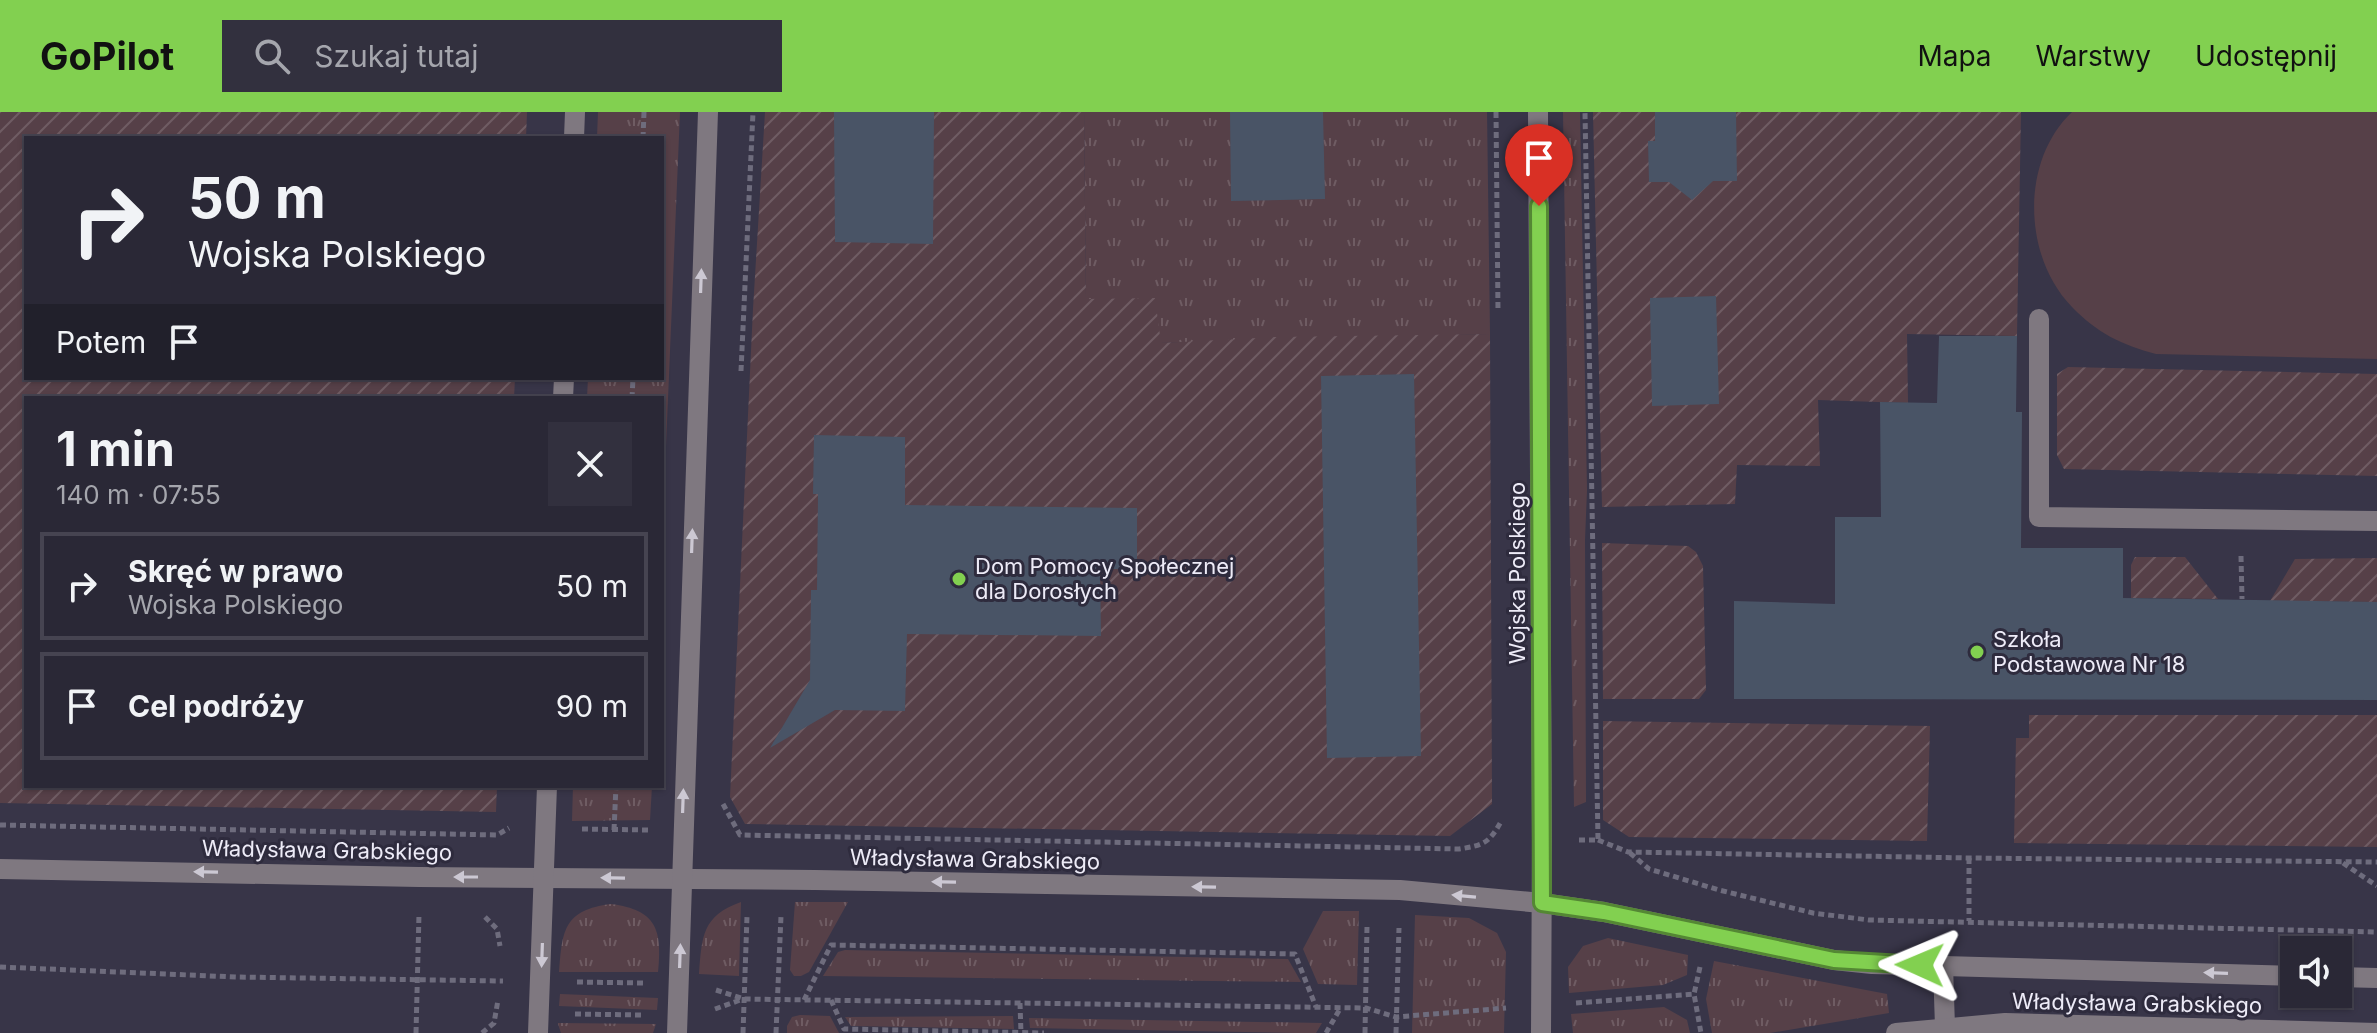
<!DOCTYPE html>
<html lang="pl">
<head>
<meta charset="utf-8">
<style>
	body { margin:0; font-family:Inter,sans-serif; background:#32303e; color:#f1f3f6; height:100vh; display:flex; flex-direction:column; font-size:30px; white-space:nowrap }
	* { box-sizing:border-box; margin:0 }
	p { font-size:26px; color:#a5a6ad }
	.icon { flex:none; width:44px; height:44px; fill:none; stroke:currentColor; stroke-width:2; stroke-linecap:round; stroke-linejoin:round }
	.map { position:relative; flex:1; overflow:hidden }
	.drawer { position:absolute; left:24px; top:284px; width:640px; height:392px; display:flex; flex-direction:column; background:#2a2836; border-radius:0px; box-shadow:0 2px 6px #0004,0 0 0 2px #464451 }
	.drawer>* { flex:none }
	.hud { position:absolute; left:24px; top:24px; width:640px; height:244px; border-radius:0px; box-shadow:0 2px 6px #0004,0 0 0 2px #464451; background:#2a2836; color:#f1f3f6; overflow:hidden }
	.fabs { position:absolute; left:2280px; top:824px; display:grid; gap:16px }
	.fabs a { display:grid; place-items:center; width:72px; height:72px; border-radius:0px; background:#2a2836; box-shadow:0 2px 6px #0004,0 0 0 2px #464451; font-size:40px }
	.pin { position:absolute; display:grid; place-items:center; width:68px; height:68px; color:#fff; margin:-82px -34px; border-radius:50% 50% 50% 0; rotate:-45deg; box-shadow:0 0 8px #0007 }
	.pin .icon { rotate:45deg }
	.me { position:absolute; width:88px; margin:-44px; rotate:271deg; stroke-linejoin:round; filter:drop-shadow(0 0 6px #0008) }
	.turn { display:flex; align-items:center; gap:28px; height:168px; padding:0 32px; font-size:36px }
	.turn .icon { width:104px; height:104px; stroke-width:2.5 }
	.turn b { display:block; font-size:56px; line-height:68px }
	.then { display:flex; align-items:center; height:76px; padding:0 32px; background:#0003; gap:16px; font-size:30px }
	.round { display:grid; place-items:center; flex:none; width:84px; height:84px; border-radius:0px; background:#32303e }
	.headline { display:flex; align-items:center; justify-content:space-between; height:136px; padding:0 32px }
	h1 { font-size:48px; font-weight:700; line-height:60px }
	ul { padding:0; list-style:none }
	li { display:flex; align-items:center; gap:24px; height:108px; margin:0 16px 12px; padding:0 16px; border:4px solid #464451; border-radius:0px }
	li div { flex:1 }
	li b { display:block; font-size:30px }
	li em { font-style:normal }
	header { display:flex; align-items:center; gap:48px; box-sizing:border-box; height:112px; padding:0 40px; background:#82d050; color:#111 }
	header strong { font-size:38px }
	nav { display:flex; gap:44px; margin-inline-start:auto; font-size:28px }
	.search { width:560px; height:72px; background:#32303e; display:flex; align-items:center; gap:20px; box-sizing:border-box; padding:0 28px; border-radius:0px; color:#a5a6ad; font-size:30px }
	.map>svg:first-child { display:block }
	.grass { fill:url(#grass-tufts) }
	.garden { fill:url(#garden-furrows) }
	.pitch { fill:#564048 }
	.building { fill:#495466 }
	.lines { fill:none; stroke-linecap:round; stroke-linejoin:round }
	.path { stroke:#6e6c7d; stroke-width:5; stroke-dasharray:6 4; stroke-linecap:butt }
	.minor { stroke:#7f7880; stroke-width:20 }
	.oneway { fill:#ccc8d3 }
	.route-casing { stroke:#548734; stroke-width:20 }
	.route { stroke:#82d050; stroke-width:14 }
	.poi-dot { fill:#82d050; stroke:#2e2b3d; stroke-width:3 }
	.labels { text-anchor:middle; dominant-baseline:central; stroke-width:6; stroke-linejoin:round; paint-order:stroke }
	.poi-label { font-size:22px; fill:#edebf7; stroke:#2e2b3d; text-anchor:start }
	.street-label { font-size:22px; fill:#edebf7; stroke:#2e2b3d }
</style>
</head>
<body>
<header>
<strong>GoPilot</strong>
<div class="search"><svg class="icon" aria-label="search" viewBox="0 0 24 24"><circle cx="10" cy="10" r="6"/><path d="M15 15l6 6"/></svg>Szukaj tutaj</div>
<nav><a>Mapa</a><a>Warstwy</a><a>Udostępnij</a></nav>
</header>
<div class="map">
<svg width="2377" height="921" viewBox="0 0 2377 921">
	<defs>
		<pattern id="grass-tufts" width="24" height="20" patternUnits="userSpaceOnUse" patternTransform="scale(2)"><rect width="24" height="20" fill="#564048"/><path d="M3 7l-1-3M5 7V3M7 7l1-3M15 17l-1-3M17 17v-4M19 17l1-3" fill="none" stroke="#6f5c63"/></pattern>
		<pattern id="garden-furrows" width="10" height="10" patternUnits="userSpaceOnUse" patternTransform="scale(2)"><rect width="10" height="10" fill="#564048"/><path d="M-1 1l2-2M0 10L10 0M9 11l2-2" fill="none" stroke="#6f5c63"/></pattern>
	</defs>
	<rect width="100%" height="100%" fill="#383548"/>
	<g class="grass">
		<path d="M598 0H680L662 430V286H587L588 266H662V26H597Z"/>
		<path d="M1084 0H1487L1490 222 1160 231 1086 188Z"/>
		<path d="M1563 0H1580L1587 378 1585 428 1586 690 1574 695Z"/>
		<path d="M573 674H652L650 708 572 709Z"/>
		<path d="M741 790 739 864 699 862C702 824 702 804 741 790Z"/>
		<path d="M795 790H848L809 860 801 864H794L790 858Z"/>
		<path d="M611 792C657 798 662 818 658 860H559C562 818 564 798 611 792Z"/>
		<path d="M1323 799H1359L1357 873 1318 872 1303 837Z"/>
		<path d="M1415 803 1469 806 1497 821 1506 840 1504 921H1412Z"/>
		<path d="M1608 826 1688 843 1687 863 1663 873 1569 881 1568 855 1583 834Z"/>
		<path d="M845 838 1288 847 1301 870 823 864 838 840Z"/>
		<path d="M1714 849 1887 882 1889 901 1770 921H1712L1706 887Z"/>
		<path d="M560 882 658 886 657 898 559 894Z"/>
		<path d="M1664 895 1687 908 1690 921H1573L1571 902Z"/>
		<path d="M800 903 830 904 839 921H787V914L792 905Z"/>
		<path d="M1013 904 1014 917 851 914 845 905Z"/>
		<path d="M1029 906 1322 911 1316 921H1297L1030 916Z"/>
		<path d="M558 912V911L656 912 653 921H561Z"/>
	</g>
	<g class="garden">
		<path d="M0 0H527L526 26H26V266H515L514 286H26V674H497L496 700 0 691Z"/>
		<path d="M765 0H1084L1086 187 1155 186 1161 231 1275 225 1490 222 1492 692 1450 724 745 712 730 685 753 197Z"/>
		<path d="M1593 0H2021L2017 224 1907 222 1908 291 1818 288 1820 354 1737 353 1735 392 1602 395Z"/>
		<path d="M2068 255 2377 262V364L2064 357 2057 343V262Z"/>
		<path d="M1602 431 1688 434 1696 440 1703 454 1706 578 1699 587H1603Z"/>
		<path d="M2135 445H2185L2218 487 2131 486V453Z"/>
		<path d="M2377 446V490L2270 489 2295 447Z"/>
		<path d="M2029 603H2377V735L2014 731 2016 626H2029Z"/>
		<path d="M1603 609 1930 614 1927 729 1629 725 1603 708Z"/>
	</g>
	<path class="pitch" d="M2072 0H2377V247L2156 242C2122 233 2097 221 2072 195 2023 145 2020 49 2072 0Z"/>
	<g class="building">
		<path d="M834 0H934L933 132 835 130Z"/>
		<path d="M1230 0H1323L1325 87 1231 89Z"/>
		<path d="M1655 0H1736L1737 69H1713L1692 88 1669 70H1649L1648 29H1655Z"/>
		<path d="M1716 184 1719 292 1652 294 1650 186Z"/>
		<path d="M1939 224H2017L2016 300H2022L2021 436H2123V486L2377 490V588L1734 587V489L1835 492V405H1881L1880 290 1937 291Z"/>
		<path d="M1414 262 1421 644 1327 646 1321 264Z"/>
		<path d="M814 323 905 325V393L1137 396V457H1100L1101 524 907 522 905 599 835 598 770 636 810 568 811 478H817L818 382H813Z"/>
	</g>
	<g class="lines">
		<g class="path">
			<path d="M1496 0 1498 199"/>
			<path d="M643 26 644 0"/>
			<path d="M741 259 753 0"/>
			<path d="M632 286 633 266"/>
			<path d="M2241 444 2242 487"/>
			<path d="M723 692 740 723 1459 737C1485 733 1489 731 1502 708"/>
			<path d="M0 713 497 723 509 716"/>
			<path d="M582 717 648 718"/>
			<path d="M614 718 616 674"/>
			<path d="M1579 728H1598L1585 0"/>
			<path d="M1598 728 1628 740 1969 746 2377 750"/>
			<path d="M1630 741 1649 757 1719 778 1813 801 1869 808 2377 820"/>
			<path d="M1969 746V809"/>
			<path d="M2343 751 2377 774"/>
			<path d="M485 805 497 817 500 834"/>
			<path d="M0 855 236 865 503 869"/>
			<path d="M1700 855 1694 882 1701 921"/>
			<path d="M577 870 643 871"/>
			<path d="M716 878 744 887 1366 896 1396 905 1506 896"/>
			<path d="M804 888 831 833 1295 842 1316 895"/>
			<path d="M831 888 844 917 1044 921"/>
			<path d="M1020 891 1021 921"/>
			<path d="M1576 891 1694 882"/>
			<path d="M715 897 743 887"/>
			<path d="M575 902 641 903"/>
			<path d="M416 921 419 802"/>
			<path d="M482 921 494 911 498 888"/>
			<path d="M743 921 747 804"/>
			<path d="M776 921 781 804"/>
			<path d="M1326 921 1341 895"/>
			<path d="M1365 921 1367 814"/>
			<path d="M1396 921 1399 816"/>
		</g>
		<g class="minor">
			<path d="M1538 0 1542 728 1541 921"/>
			<path d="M574 26 575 0"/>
			<path d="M2039 207V405L2377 409"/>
			<path d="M563 286 564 266"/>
			<path d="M0 757 419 765 815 768 1400 778 1542 791 1604 800 1834 848 1872 852 2294 864"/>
			<path d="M1943 853 1945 915"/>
			<path d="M2338 865 2377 866"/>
			<path d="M538 921 547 674"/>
			<path d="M677 921 708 0"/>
			<path d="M1896 921 2005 911 2377 921"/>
		</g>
	</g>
	<defs><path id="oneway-solid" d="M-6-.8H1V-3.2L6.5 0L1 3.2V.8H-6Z" transform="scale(2)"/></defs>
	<g class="oneway">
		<use href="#oneway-solid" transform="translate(701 169) rotate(-88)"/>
		<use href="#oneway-solid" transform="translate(692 429) rotate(-88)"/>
		<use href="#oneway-solid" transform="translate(683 689) rotate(-88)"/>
		<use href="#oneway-solid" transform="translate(206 760) rotate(-179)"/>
		<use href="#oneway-solid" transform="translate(466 765) rotate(-180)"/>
		<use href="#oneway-solid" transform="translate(613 766) rotate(-179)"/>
		<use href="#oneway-solid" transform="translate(944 770) rotate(-179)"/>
		<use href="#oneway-solid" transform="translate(1204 775) rotate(-179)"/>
		<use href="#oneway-solid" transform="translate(1464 784) rotate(-175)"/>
		<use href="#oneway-solid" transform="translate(542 843) rotate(92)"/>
		<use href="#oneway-solid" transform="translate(680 844) rotate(-88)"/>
		<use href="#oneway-solid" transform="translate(2216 861) rotate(-178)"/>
	</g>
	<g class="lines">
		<g class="route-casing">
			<path id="route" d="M1539 94 1542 791 1604 800 1834 848 1920 853"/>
		</g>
		<use href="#route" class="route"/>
	</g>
	<g class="poi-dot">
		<circle cx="959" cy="467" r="8"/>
		<circle cx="1977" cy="540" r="8"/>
	</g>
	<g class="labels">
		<g class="poi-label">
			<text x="975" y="454">Dom Pomocy Społecznej<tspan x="975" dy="25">dla Dorosłych</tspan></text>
			<text x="1993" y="527">Szkoła<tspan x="1993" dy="25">Podstawowa Nr 18</tspan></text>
		</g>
		<g class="street-label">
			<text transform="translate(1517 461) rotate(-90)">Wojska Polskiego</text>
			<text transform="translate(327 738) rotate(1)">Władysława Grabskiego</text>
			<text transform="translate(975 747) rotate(1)">Władysława Grabskiego</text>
			<text transform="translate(2137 891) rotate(1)">Władysława Grabskiego</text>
		</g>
	</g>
</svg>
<div class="fabs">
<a><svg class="icon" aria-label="sound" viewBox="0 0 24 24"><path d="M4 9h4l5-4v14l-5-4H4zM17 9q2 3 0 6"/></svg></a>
</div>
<div class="pin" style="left:1539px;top:94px;background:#d93025"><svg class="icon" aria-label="arrive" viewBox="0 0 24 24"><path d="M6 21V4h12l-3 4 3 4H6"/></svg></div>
<svg class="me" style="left:1920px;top:853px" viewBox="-20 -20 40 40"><path d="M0-17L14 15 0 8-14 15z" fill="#82d050" stroke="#fff" stroke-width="4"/></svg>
<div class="hud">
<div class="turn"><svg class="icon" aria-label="right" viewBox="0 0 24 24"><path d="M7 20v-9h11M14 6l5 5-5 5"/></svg><div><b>50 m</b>Wojska Polskiego</div></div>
<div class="then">Potem<svg class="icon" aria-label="arrive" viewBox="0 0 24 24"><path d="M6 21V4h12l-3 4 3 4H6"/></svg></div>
</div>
<section class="drawer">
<div class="headline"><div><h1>1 min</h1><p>140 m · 07:55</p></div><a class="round"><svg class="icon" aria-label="close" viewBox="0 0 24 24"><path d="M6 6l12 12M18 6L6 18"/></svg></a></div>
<ul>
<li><svg class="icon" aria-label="right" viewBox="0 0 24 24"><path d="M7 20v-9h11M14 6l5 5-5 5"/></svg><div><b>Skręć w prawo</b><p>Wojska Polskiego</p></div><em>50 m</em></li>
<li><svg class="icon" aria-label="arrive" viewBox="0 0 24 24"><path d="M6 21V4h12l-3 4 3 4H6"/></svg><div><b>Cel podróży</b></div><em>90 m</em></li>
</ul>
</section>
</div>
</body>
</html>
